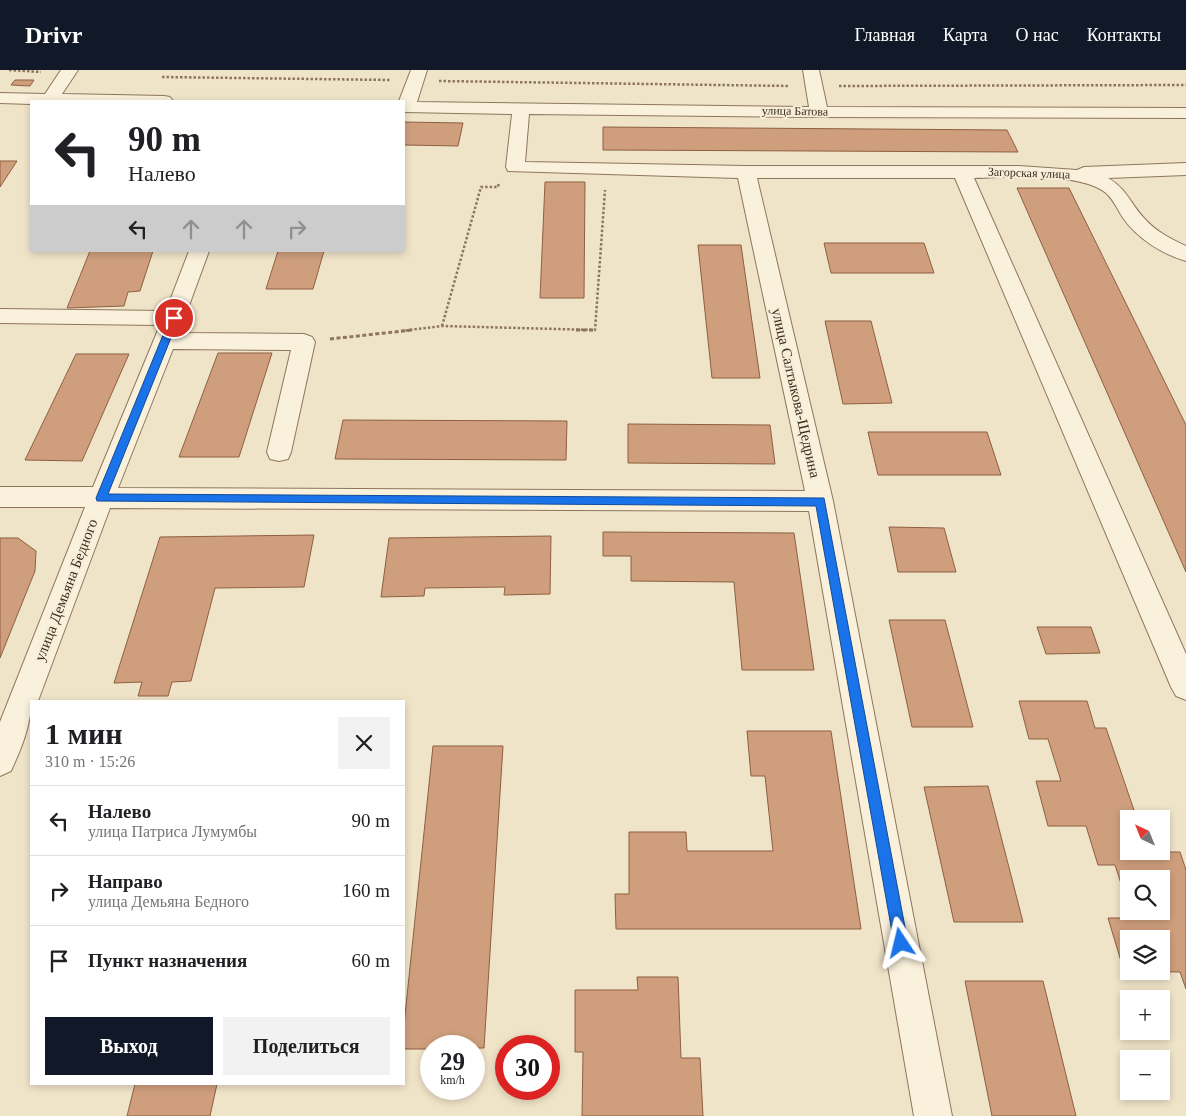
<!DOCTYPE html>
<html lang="ru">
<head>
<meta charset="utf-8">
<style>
	body { margin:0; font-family:"Times New Roman",serif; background:#f2f2f2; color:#202124; height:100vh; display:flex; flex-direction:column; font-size:19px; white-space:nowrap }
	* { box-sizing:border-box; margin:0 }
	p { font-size:16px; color:#757577 }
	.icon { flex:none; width:28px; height:28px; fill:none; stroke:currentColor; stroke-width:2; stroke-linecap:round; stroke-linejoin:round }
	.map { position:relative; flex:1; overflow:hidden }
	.details { position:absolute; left:30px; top:630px; width:375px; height:385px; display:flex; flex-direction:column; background:#fff; border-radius:0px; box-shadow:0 2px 8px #0003 }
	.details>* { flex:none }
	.banner { position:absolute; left:30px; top:30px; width:375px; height:152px; border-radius:0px; box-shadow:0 2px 8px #0003; background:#fff; color:#202124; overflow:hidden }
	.needle { width:32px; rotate:317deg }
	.controls { position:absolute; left:1120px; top:740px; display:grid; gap:10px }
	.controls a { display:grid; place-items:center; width:50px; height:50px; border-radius:0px; background:#fff; box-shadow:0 2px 8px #0003; font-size:25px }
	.speed { position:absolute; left:420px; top:965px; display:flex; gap:10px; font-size:25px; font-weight:700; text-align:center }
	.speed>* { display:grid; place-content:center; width:65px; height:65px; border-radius:50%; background:#fff; box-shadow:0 2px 8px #0003; line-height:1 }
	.speed small { font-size:12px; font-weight:400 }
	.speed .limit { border:8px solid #d22; background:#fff; color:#111 }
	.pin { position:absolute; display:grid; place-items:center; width:42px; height:42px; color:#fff; margin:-21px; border:2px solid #fff; border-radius:50%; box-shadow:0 1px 5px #0007 }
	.me { position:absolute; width:55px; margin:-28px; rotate:350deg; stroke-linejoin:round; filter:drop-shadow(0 0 4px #0008) }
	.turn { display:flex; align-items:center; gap:18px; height:105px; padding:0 15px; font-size:22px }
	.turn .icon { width:65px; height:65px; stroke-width:2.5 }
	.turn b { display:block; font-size:35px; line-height:42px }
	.lanes { display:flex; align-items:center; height:48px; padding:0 15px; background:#0003; justify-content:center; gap:25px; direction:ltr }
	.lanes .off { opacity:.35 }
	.round { display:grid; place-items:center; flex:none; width:52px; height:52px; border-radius:0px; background:#f2f2f2 }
	.summary { display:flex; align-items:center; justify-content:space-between; height:85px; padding:0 15px }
	h1 { font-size:30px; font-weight:700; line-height:38px }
	.primary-button { display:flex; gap:10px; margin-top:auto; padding:10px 15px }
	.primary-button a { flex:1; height:58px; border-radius:0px; background:#111827; color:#fff; font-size:20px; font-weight:700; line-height:58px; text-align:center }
	.primary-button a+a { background:#f2f2f2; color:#202124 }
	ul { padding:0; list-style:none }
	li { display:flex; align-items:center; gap:15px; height:70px; padding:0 15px; border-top:1px solid #e0e0e0 }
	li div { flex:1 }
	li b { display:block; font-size:19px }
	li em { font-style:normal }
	header { display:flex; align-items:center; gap:30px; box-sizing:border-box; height:70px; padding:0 25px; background:#111827; color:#fff }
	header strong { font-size:24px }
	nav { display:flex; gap:28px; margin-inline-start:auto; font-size:18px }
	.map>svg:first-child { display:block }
	.building { fill:#cf9f7d; stroke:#8d5f41; fill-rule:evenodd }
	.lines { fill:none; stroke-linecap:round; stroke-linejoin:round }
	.minor-casing { stroke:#8d765c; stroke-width:2 }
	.path-far1 { stroke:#8d765c; stroke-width:2.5; stroke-dasharray:2.5 2; stroke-linecap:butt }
	.path { stroke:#8d765c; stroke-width:3; stroke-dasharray:4 2.5; stroke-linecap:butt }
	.minor { fill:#faf1dc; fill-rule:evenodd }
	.route { fill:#1a73e8; stroke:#114b97 }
	.labels { text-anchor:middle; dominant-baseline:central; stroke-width:4; stroke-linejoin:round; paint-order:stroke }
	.far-street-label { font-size:12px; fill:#3d2e20; stroke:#f7eed8 }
	.street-label { font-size:15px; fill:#3d2e20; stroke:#f7eed8 }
</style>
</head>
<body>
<header>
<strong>Drivr</strong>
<nav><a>Главная</a><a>Карта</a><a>О нас</a><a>Контакты</a></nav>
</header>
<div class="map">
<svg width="1186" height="1046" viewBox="0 0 1186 1046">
	<rect width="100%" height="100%" fill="#f0e4c8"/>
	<g class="building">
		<path d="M15 10H34L30 16 11 15Z"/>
		<path d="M404 52 463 53 458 76 404 75Z"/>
		<path d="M603 57 1007 60 1018 82 603 80Z"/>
		<path d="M0 91H17L0 117Z"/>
		<path d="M545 112H585L584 228H540Z"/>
		<path d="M1017 118H1069L1186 355V502Z"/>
		<path d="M824 173H924L934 203H831Z"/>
		<path d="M698 175H741L760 308H712Z"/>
		<path d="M90 181H153L140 221 128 222 124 236 67 238Z"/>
		<path d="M278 181H324L313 219H266Z"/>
		<path d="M825 251H871L892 333 843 334Z"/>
		<path d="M218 283H272L239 387H179Z"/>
		<path d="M76 284H129L82 391 25 390Z"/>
		<path d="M343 350 567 351 566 390 335 389Z"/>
		<path d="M628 354 770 355 775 394 628 393Z"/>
		<path d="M868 362H987L1001 405H878Z"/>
		<path d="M889 457 944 458 956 502H898Z"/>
		<path d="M603 462 794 463 814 600H742L734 512 631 511V486H603Z"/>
		<path d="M314 465 304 517 215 518 191 611 172 612 168 626H138L142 612 114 613 160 467Z"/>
		<path d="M551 466 550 524 504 525 505 517 425 518 424 526 381 527 389 468Z"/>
		<path d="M0 468H18L36 481 35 501 0 588Z"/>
		<path d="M889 550H945L973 657H912Z"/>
		<path d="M1037 557H1091L1100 583 1046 584Z"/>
		<path d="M1019 631H1087L1095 658H1106L1137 749H1129V781H1161V759L1170 782H1180L1186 800V919L1180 902 1124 901 1108 848H1132L1130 841H1161V809H1129V838L1115 795H1098L1086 756H1048L1036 711H1061L1048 669H1029ZM1129 869H1161V901H1129Z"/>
		<path d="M747 661H831L861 859H616L615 824H629V762H686L687 781H773L765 706H751Z"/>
		<path d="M433 676H503L484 978H474V976H431V979H404V955Z"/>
		<path d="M988 716 1023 852H954L924 717Z"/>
		<path d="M637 907H678L681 988H700L703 1046H582L583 982H575V920H638Z"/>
		<path d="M965 911H1043L1076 1046H992Z"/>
		<path d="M135 1014H217L210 1046H127Z"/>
	</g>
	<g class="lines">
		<g class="minor-casing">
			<g id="minor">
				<path d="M61 0H78L62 24 164 26 170 27 173 31H31V34L0 33V23L45 24Z"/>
				<path d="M411 0H427L417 32 809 37 803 0H819L827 37 1186 38V48L819 47 529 44 525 92 746 96H1019L1077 100 1084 97 1186 93V105L1108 108C1127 119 1130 133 1144 148 1155 161 1171 169 1186 176V191C1162 184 1138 169 1123 148 1118 140 1113 129 1106 123 1081 102 1007 107 974 108L1186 584V630L1176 626 1171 617 955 108H757L833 431 952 1046H914L809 441 110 438 38 631H31C31 656 21 679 11 701L0 706V652L85 437H0V417H93L160 255 0 253V239L166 241 189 181H209L179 263 304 264 312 267 315 272 291 382 288 389 279 391 270 389 267 382 291 280 173 279 118 418 805 421 738 108 508 101 506 97 512 44 404 42V31H399Z"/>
			</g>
		</g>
		<g class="path-far1">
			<path d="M9 0 41 2"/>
			<path d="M162 7 390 10"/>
			<path d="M439 11 790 16"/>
			<path d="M839 16 1186 15"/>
			<path d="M442 256 481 117H498L499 112"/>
			<path d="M401 261 442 256 595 260 605 120"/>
		</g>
		<g class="path">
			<path d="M576 260H595"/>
			<path d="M330 269 412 260"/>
		</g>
		<use href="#minor" class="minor"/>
	</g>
	<path class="route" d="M174 244 179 248 108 424 824 428 908 873 906 878 901 880 896 878 894 873 816 436 97 431 96 428 170 248Z"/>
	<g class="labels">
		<g class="far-street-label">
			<text transform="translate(795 41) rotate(1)">улица Батова</text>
			<text transform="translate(1029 103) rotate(2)">Загорская улица</text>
		</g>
		<g class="street-label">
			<text transform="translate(796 323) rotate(77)">улица Салтыкова-Щедрина</text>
			<text transform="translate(66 520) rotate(-69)">улица Демьяна Бедного</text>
		</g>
	</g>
</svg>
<div class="controls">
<a><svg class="needle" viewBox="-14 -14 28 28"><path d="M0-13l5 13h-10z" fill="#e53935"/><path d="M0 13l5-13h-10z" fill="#757577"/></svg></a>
<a><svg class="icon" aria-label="search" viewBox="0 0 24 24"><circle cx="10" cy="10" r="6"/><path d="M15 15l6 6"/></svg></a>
<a><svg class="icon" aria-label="layers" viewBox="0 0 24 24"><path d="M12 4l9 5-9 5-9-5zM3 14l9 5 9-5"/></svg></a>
<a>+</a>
<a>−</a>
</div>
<div class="speed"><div>29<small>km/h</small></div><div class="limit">30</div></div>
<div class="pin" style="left:174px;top:248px;background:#d93025"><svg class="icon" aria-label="arrive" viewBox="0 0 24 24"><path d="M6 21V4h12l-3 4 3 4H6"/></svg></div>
<svg class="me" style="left:901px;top:873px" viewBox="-20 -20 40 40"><path d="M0-17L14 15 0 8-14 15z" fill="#1a73e8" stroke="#fff" stroke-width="4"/></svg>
<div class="banner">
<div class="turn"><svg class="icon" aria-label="left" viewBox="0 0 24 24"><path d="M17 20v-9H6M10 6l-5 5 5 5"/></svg><div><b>90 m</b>Налево</div></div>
<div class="lanes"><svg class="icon" aria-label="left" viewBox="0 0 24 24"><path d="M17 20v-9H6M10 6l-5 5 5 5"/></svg><svg class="icon off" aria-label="ahead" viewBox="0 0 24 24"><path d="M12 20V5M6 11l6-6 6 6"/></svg><svg class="icon off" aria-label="ahead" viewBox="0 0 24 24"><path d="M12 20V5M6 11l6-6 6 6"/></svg><svg class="icon off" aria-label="right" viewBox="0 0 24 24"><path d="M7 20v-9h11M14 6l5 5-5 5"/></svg></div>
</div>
<section class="details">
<div class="summary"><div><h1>1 мин</h1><p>310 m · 15:26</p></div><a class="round"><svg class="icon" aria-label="close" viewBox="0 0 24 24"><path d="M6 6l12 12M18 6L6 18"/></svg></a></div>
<ul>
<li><svg class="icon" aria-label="left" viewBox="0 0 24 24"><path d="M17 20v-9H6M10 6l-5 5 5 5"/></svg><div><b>Налево</b><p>улица Патриса Лумумбы</p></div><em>90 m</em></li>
<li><svg class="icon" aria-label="right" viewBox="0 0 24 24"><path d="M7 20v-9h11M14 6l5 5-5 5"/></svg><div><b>Направо</b><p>улица Демьяна Бедного</p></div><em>160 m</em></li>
<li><svg class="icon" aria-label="arrive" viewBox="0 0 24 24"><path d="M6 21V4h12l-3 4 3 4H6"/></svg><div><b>Пункт назначения</b></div><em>60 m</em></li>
</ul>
<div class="primary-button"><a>Выход</a><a>Поделиться</a></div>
</section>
</div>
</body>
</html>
